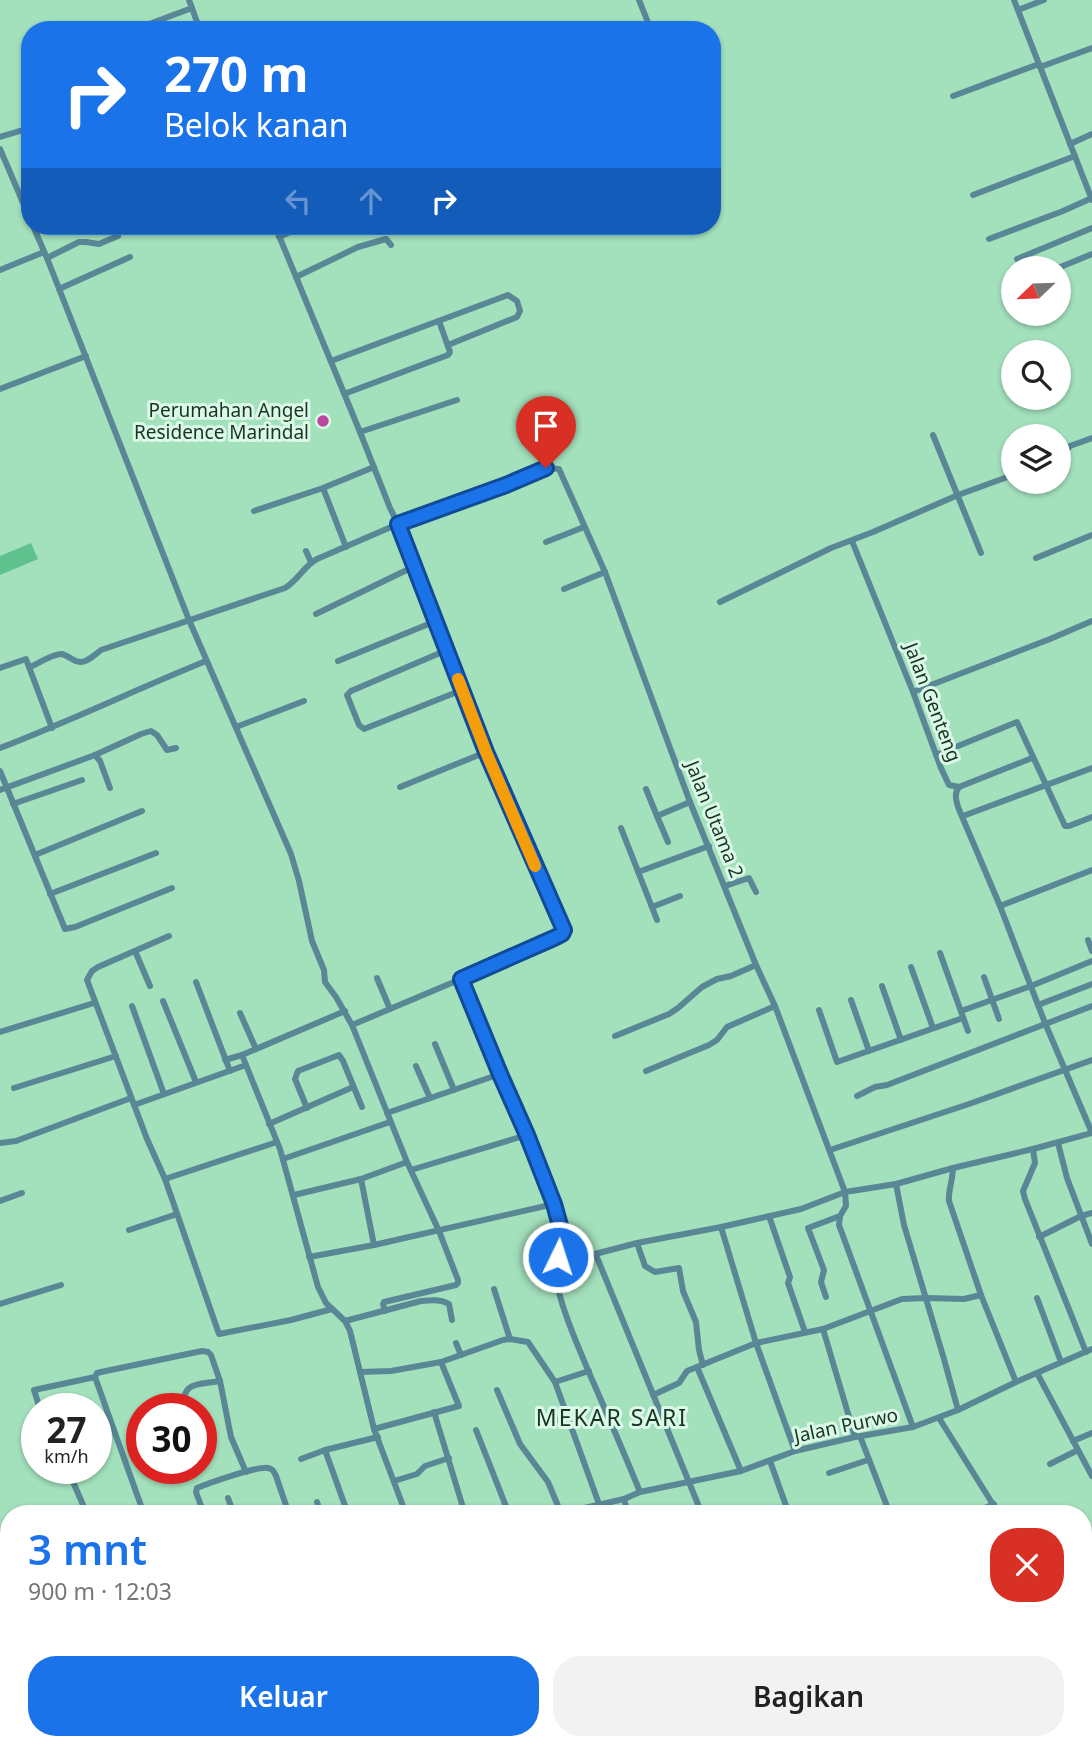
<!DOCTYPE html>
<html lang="id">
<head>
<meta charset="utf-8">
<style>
	body { margin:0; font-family:"Noto Sans",sans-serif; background:#f2f2f2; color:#222; height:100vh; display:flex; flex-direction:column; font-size:26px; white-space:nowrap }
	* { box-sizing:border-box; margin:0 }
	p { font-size:23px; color:#767676 }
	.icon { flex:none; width:38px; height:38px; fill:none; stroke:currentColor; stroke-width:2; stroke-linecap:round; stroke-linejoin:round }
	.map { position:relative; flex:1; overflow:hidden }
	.sheet { position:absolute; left:0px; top:1505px; width:1092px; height:245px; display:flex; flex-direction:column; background:#fff; border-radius:28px 28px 0 0; box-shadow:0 2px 5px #0004 }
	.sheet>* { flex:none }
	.top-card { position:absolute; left:21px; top:21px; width:700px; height:214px; border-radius:28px; box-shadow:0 2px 5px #0004; background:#1a73e8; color:#fff; overflow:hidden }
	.needle { width:46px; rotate:247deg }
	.buttons { position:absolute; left:1001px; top:256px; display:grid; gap:14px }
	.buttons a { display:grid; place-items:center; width:70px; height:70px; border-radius:50%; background:#fff; box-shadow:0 2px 5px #0004; font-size:35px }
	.speed { position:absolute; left:21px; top:1393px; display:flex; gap:14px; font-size:35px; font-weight:700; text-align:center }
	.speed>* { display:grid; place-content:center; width:91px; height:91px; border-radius:50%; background:#fff; box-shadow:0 2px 5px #0004; line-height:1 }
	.speed small { font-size:18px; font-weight:400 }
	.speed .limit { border:10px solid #d22; background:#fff; color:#111 }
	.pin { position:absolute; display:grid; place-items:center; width:60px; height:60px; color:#fff; margin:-72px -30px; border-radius:50% 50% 50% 0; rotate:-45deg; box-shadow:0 0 7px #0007 }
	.pin .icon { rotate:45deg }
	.me { position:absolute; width:77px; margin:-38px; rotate:4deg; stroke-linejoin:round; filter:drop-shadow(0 0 5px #0008) }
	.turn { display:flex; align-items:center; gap:24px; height:147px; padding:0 28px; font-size:32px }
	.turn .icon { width:91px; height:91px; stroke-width:2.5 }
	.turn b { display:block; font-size:49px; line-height:60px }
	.lanes { display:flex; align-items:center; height:66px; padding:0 28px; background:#0003; justify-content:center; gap:35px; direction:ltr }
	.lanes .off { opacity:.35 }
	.round { display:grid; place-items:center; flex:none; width:74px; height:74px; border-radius:28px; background:#f2f2f2 }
	.head { display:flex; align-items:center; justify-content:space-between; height:119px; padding:0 28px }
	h1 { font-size:42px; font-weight:600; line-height:52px; color:#1a73e8 }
	.button { display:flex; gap:14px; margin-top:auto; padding:14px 28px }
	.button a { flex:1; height:80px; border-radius:28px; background:#1a73e8; color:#fff; font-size:28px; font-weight:600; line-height:80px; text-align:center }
	.button a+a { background:#f2f2f2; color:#222 }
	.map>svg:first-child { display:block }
	.water { fill:#5fc28e }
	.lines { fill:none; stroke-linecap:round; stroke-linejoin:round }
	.minor { stroke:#598795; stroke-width:6 }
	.primary { stroke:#094654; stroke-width:10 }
	.route-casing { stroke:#114b97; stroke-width:18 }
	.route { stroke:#1a73e8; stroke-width:12 }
	.slow { stroke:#f59e0b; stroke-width:12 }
	.poi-dot { fill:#bc479f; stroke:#dbf9e7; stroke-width:2.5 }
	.labels { text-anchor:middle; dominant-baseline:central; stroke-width:6; stroke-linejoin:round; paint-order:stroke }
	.poi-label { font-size:19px; fill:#1a3325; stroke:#dbf9e7; text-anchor:end }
	.street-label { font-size:19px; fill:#1a3325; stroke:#dbf9e7 }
	.quarter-label { font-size:23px; letter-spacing:2px; fill:#1a3325; stroke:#dbf9e7 }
</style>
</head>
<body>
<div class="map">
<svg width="1092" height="1750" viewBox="0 0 1092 1750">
	<rect width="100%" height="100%" fill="#a3e0bc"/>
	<path class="water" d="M31 543 38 559 0 575V556Z"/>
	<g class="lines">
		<g class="minor">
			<path d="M189 0 200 30"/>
			<path d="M639 0 651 30"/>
			<path d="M1014 0 1092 200"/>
			<path d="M1018 10 1044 0"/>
			<path d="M133 30 192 8"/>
			<path d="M1040 67 1092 48"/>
			<path d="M953 96 1039 64"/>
			<path d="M0 137 30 128"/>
			<path d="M1070 144 1092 134"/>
			<path d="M0 149 30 219"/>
			<path d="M973 195 1075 156"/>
			<path d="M33 226 47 258 189 620 291 854 299 881 312 941 324 970 325 982 336 997 352 1025 407 1162 439 1231 458 1280V1283L456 1285 384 1302 383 1304 385 1311"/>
			<path d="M275 226 360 432 390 508 398 524 486 752 564 930 562 934 559 936 461 979 500 1074 527 1135 554 1204 564 1240C555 1255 555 1275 559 1292 565 1318 577 1343 587 1368 605 1409 623 1450 640 1492"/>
			<path d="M279 237 303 226"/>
			<path d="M989 239 1063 211 1092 198"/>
			<path d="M47 258 79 242H86L99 244 118 236"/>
			<path d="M1017 259 1092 228"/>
			<path d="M1058 268 1092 254"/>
			<path d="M0 270 44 252"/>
			<path d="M296 277 358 247 386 239 391 245"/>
			<path d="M59 289 130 257"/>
			<path d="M331 361 508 295 517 301 520 311 517 317 448 345"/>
			<path d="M0 389 86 356"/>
			<path d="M344 394 448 355 450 352 439 321"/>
			<path d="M360 432 457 400"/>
			<path d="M933 435 981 553"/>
			<path d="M1059 459 1070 446 1092 438"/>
			<path d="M323 488 346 547"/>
			<path d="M254 511 323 488 374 467"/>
			<path d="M852 541 913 692 941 768 949 785 959 787C954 793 956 800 958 807L1000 906 1045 1023 1092 1133"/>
			<path d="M546 542 584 527"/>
			<path d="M306 551 311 562"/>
			<path d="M1036 558 1092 535"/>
			<path d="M564 589 605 572"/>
			<path d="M720 602 831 548 873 532 958 495 1013 475"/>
			<path d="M316 614 415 566"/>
			<path d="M447 650 351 691 347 695 359 725 364 729 462 690"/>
			<path d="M338 661 436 621"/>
			<path d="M30 667C39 663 52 654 62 654 66 655 68 657 72 659 83 667 92 657 101 650L285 588C298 580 304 566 317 559L398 524 506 486 546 468 559 469 605 572 690 802 756 965 775 1006 845 1192 846 1206 840 1216 839 1225 913 1427"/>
			<path d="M0 668 26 659 52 728"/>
			<path d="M913 692 1050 639 1092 621"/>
			<path d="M236 727 304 701"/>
			<path d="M0 748C70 721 137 689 206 661"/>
			<path d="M95 755 141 734 151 731 157 735 167 750 176 748"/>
			<path d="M936 755 1017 722 1065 826H1069L1092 817"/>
			<path d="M0 771 65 929 75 927 172 888"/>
			<path d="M400 787 486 752"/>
			<path d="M959 787 1032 758"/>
			<path d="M646 789 657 816 690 802"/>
			<path d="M0 790 95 755 100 761 110 788"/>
			<path d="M13 804 82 780"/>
			<path d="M657 816 668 842"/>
			<path d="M963 816 1092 768"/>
			<path d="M621 828 657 920"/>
			<path d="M35 855 142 811"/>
			<path d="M638 872 709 846"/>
			<path d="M725 886 749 878 756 892"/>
			<path d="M50 894 156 853"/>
			<path d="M1000 906 1092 870"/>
			<path d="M652 907 680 896"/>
			<path d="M169 936 98 967 92 971 87 980 147 1139 165 1179 219 1334 291 1320 332 1309"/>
			<path d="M1088 940 1092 951"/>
			<path d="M135 951 150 986"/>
			<path d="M940 953 968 1031"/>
			<path d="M911 967 933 1028"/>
			<path d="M984 977 999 1019"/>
			<path d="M377 978 390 1009"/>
			<path d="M196 982 230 1071"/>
			<path d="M882 986 901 1040"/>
			<path d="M851 1000 869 1051"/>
			<path d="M163 1001 196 1082"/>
			<path d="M1038 1005 1092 984"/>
			<path d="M132 1006 164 1094"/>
			<path d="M819 1010 837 1062 963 1018"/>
			<path d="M961 1011 1031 986 1092 961"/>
			<path d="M240 1013 256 1049"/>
			<path d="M352 1025 461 979"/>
			<path d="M0 1032 94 1003"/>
			<path d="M615 1036 669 1014 678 1008 702 987 717 979 731 976 756 965"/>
			<path d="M435 1044 454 1090"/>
			<path d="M242 1055 280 1149 318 1287 326 1303 345 1321 350 1331 374 1429 406 1514"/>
			<path d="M225 1060 242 1055 345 1011"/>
			<path d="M416 1066 430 1098"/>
			<path d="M646 1071 709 1045 717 1040 727 1027 775 1006"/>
			<path d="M14 1088 116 1056"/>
			<path d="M857 1096 875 1087 887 1085 1092 1006"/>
			<path d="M134 1105 246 1065"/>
			<path d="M307 1108 295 1079 298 1071 339 1055 343 1061 362 1107"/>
			<path d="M387 1113 500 1074"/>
			<path d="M269 1124 353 1087"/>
			<path d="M0 1143 16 1141 131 1098"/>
			<path d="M1058 1143 1067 1178 1092 1244"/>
			<path d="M1033 1149 1035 1163 1023 1191 1025 1199 1086 1352"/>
			<path d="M830 1150 969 1104 1092 1060"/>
			<path d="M283 1159 390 1122"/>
			<path d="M953 1168C953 1180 948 1190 949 1201L981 1295 1016 1382"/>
			<path d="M411 1170 527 1135"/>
			<path d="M165 1179 277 1142"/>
			<path d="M361 1179 374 1245"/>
			<path d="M896 1184 904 1225 944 1359 958 1410"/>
			<path d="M294 1195 361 1179 407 1162"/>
			<path d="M0 1201 22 1193"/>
			<path d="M769 1216 790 1277 788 1283 805 1332"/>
			<path d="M721 1227 756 1343 795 1451"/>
			<path d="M129 1230 177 1214"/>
			<path d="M1039 1237 1081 1216 1092 1213"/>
			<path d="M637 1243 645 1266 655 1272 679 1268 683 1291 696 1322 699 1350 703 1365"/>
			<path d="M596 1255 702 1514"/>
			<path d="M309 1257 374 1245 554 1204"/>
			<path d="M557 1264 637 1243 721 1227 801 1209 845 1192 896 1184 953 1168 1033 1149 1092 1133"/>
			<path d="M494 1289 510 1339"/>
			<path d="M826 1297 821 1282 824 1270 808 1228 840 1216"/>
			<path d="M1037 1298 1061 1362"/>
			<path d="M0 1304 61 1285"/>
			<path d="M345 1321 421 1301C431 1300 440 1299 449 1304L452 1320"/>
			<path d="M823 1329 855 1437"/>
			<path d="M456 1343 461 1355"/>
			<path d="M697 1367 741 1471"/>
			<path d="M360 1372 391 1371 441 1362 503 1340 510 1339 528 1342 555 1382 599 1504"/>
			<path d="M1037 1373 1092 1476"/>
			<path d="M95 1377 144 1514"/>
			<path d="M555 1382 589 1371"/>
			<path d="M497 1390 520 1444 548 1482 561 1513"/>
			<path d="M653 1395 679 1383 687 1371 756 1343 823 1329 902 1299 926 1298 964 1299 981 1295"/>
			<path d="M40 1409 34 1390 95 1377 97 1373 101 1372 202 1351 208 1352 211 1355 220 1381 231 1437 246 1472"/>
			<path d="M184 1409C181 1381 198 1385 220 1381"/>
			<path d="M434 1412 465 1514"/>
			<path d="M939 1418 999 1514"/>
			<path d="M538 1422 557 1420 567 1416"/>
			<path d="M374 1429 459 1406 441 1362"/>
			<path d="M476 1430 509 1514"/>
			<path d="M860 1436 890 1514"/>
			<path d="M1073 1441 1092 1433"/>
			<path d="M325 1450 348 1514"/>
			<path d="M301 1459 325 1450 378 1437"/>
			<path d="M770 1461 789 1514"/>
			<path d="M1050 1464 1078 1450"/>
			<path d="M67 1468 87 1514"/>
			<path d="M829 1473 868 1460"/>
			<path d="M394 1481 417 1474 425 1466 449 1458"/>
			<path d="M228 1498 234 1514"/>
			<path d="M624 1499 628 1514"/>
			<path d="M317 1502 321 1514"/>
			<path d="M204 1514 196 1492 197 1488C209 1483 257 1466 268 1468 273 1469 274 1472 276 1476L289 1514"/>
			<path d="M558 1514 624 1499 640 1492 741 1471 795 1451 855 1437 913 1427 958 1410 1016 1382 1092 1349"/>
			<path d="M971 1514 994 1504"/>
			<path d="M0 1532 3 1543"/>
			<path d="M1083 1661 1092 1677"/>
			<path d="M0 1735 9 1731"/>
			<path d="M46 1741 49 1750"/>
			<path d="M109 1741 113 1750"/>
			<path d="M171 1741 175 1750"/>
			<path d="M233 1741 236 1750"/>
			<path d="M311 1741 314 1750"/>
			<path d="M353 1741 357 1750"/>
			<path d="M402 1741 405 1750"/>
			<path d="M455 1741 457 1750"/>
			<path d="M534 1741 537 1750"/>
			<path d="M604 1741 607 1750"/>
			<path d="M634 1741 636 1750"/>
			<path d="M732 1741 734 1750"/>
			<path d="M822 1741 826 1750"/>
			<path d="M877 1741 880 1750"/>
			<path d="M1011 1741 1018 1750"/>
			<path d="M1043 1741 1049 1750"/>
			<path d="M707 1745 720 1741"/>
			<path d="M967 1750 980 1741"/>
		</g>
		<g class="primary">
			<path d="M1083 1728 1092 1720"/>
			<path d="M1062 1750 1071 1741"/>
		</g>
	</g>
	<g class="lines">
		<g class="route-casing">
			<path id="route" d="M546 468 506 485 398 524 486 752 564 930 562 934 554 938 461 979 500 1074 527 1135 554 1204 564 1240 558 1257"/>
		</g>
		<use href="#route" class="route"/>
		<path class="slow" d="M458 679 486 752 535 866"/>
	</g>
	<circle class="poi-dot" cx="323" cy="421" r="7"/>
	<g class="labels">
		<g class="poi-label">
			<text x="309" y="410">Perumahan Angel<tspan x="309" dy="22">Residence Marindal</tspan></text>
		</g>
		<g class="street-label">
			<text transform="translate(933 702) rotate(69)">Jalan Genteng</text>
			<text transform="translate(715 819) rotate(68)">Jalan Utama 2</text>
			<text transform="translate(846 1425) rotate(-12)">Jalan Purwo</text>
		</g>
		<g class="quarter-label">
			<text x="612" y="1417">MEKAR SARI</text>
		</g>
	</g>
</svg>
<div class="buttons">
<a><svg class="needle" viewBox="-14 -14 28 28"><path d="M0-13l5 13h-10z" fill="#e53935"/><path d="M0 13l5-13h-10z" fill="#767676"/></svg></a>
<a><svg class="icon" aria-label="search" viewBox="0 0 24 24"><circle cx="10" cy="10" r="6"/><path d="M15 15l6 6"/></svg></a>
<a><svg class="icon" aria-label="layers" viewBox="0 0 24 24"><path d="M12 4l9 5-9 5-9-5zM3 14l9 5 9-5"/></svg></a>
</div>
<div class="speed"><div>27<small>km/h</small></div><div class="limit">30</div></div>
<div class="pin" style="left:546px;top:468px;background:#d93025"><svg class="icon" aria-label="arrive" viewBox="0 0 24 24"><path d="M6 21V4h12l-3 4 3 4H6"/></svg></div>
<svg class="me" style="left:558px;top:1257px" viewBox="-20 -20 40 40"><circle r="17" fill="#1a73e8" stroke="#fff" stroke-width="3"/><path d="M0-11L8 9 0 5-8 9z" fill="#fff"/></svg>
<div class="top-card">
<div class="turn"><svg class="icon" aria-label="right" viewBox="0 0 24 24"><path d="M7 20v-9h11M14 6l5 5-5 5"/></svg><div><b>270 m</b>Belok kanan</div></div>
<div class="lanes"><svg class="icon off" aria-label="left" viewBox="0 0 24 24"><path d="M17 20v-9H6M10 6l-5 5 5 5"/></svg><svg class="icon off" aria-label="ahead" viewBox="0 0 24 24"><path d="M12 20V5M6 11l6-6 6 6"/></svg><svg class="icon" aria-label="right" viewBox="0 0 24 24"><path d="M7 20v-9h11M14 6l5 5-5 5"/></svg></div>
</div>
<section class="sheet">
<div class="head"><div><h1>3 mnt</h1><p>900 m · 12:03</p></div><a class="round" style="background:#d93025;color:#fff"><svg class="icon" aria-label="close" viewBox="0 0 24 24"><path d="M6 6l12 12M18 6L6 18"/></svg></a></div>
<div class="button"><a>Keluar</a><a>Bagikan</a></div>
</section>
</div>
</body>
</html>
